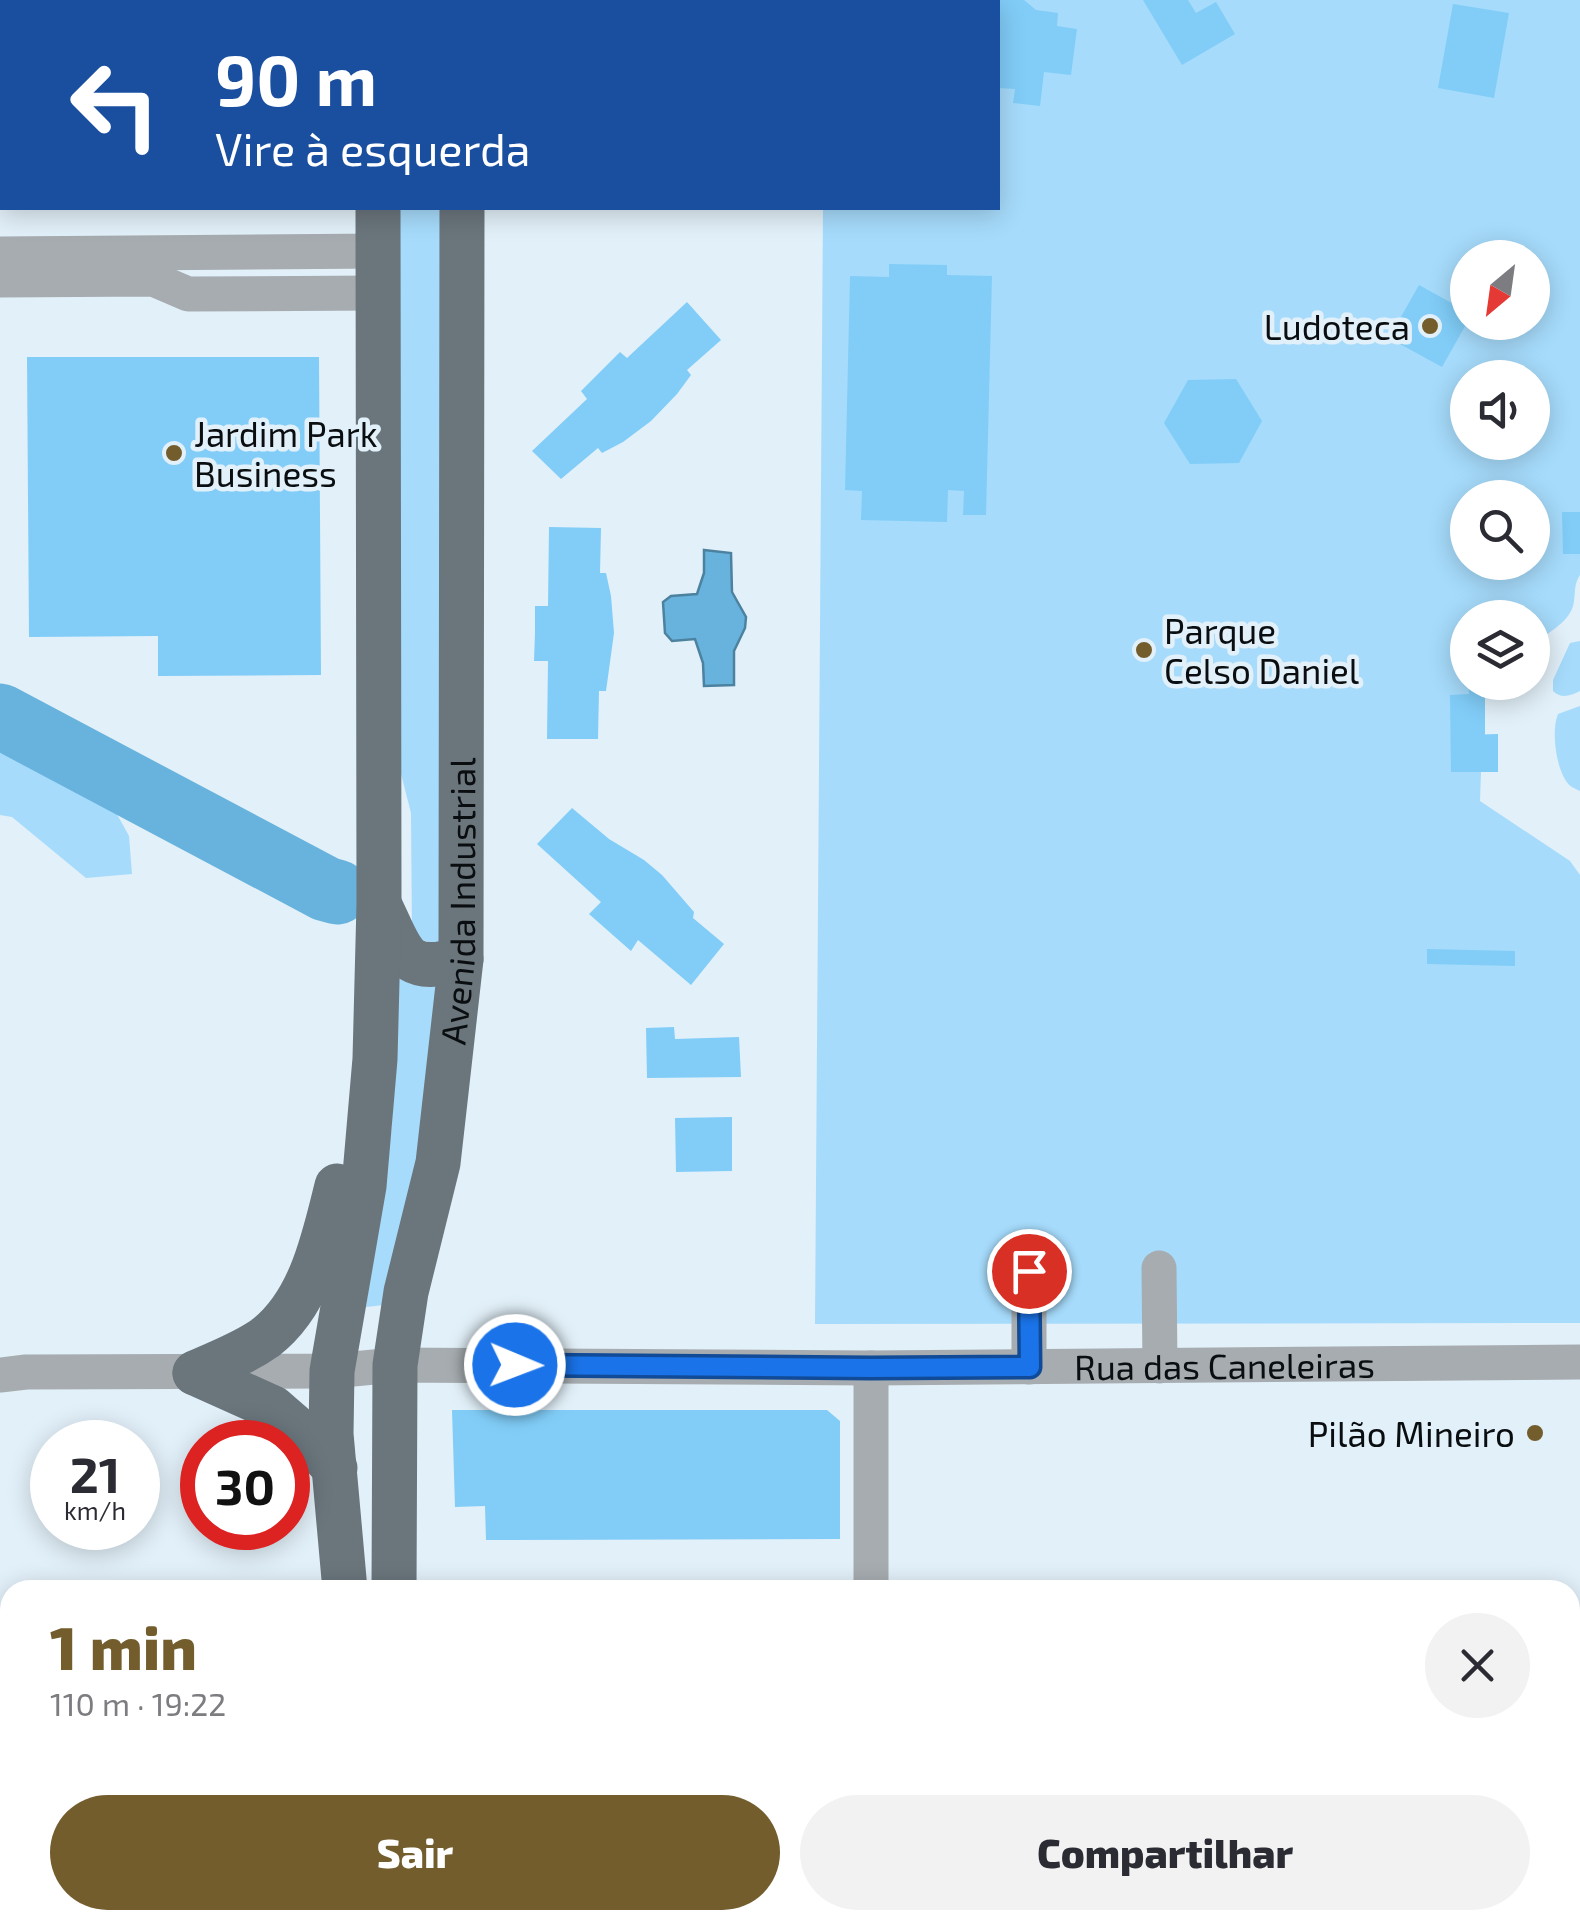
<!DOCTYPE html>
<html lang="pt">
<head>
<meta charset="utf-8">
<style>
	body { margin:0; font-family:"Exo 2",sans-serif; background:#f2f2f3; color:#2b2b33; height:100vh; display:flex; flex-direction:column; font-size:38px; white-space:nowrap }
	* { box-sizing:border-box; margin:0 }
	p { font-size:32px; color:#7c7c81 }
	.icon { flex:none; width:55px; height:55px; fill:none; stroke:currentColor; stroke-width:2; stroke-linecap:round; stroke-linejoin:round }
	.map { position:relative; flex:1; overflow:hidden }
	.sheet { position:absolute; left:0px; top:1580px; width:1580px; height:350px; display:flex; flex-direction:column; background:#fff; border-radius:30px 30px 0 0; box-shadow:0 5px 25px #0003 }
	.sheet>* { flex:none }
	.top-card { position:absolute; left:0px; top:0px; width:1000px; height:210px; box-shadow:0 5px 25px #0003; background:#1a4fa0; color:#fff; overflow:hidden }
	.needle { width:65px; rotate:209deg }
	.controls { position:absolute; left:1450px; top:240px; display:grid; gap:20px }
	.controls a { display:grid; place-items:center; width:100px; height:100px; border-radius:50%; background:#fff; box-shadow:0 5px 25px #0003; font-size:50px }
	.speed { position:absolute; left:30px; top:1420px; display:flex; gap:20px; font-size:50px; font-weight:700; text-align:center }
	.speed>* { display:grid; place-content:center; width:130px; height:130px; border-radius:50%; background:#fff; box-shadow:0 5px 25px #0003; line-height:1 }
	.speed small { font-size:25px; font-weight:400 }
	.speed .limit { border:15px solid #d22; background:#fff; color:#111 }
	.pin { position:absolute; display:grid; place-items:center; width:85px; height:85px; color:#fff; margin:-42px; border:5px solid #fff; border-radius:50%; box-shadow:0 2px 10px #0007 }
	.me { position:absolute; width:110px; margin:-55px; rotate:91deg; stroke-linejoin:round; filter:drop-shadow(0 0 8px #0008) }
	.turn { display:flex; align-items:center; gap:35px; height:210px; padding:0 50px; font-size:45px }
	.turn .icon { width:130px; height:130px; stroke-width:2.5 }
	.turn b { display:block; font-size:70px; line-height:85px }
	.round { display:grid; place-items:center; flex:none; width:105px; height:105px; border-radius:52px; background:#f2f2f3 }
	.summary { display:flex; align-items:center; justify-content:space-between; height:170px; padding:0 50px }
	h1 { font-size:60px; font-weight:800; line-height:75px; color:#735d2d }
	.cta { display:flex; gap:20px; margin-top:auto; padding:20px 50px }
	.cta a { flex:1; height:115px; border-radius:60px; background:#735d2d; color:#fff; font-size:40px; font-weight:800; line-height:115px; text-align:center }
	.cta a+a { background:#f2f2f3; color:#2b2b33 }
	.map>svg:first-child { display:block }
	.green { fill:#a6dbfb; fill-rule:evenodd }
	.water { fill:#68b3dd; stroke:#4c82a0; stroke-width:2.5 }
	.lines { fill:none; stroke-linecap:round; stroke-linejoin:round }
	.river { stroke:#68b3dd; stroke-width:65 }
	.building { fill:#81cdf8 }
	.minor { stroke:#a6acb0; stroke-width:35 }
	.major { stroke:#6a757c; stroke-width:45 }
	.route-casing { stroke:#114b97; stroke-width:25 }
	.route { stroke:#1a73e8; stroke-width:18 }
	.poi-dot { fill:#735d2d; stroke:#e2f0f9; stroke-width:4 }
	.labels { text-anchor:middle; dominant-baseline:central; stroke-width:9; stroke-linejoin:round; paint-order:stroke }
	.poi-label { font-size:35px; fill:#0a0e11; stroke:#e2f0f9; text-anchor:end }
	.street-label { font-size:35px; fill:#0a0e11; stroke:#e2f0f9 }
</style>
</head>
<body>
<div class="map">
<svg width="1580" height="1930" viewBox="0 0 1580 1930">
	<rect width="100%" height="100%" fill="#e2f0f9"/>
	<g class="green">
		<path d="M824 0H1580V575C1573 585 1576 594 1573 606 1568 624 1545 633 1533 646L1532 618H1468V682L1514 683 1508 686 1485 689V734H1498V772H1481L1480 801 1570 861 1580 875V1323L815 1324 823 208H998V2H824ZM1468 258H1532V322H1468ZM1468 378H1532V442H1468ZM1468 498H1532V562H1468Z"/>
		<path d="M398 208H446L442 946 412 937 411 813 399 766Z"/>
		<path d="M1580 641V691C1570 696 1561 699 1553 691V680L1570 643Z"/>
		<path d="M0 697 160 782 142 808 113 807 129 836 132 874 86 878 12 817 0 815Z"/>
		<path d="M1580 706V791C1574 788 1570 787 1566 781 1556 766 1551 731 1558 714Z"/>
		<path d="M400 978 438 982 422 1147 384 1305 366 1307 392 1125 397 980Z"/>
	</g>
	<path class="water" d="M704 550 731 553 732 592 746 617 745 628 734 651V685L704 686 703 663 695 639 672 641 665 633 663 602 671 596 697 594 704 573Z"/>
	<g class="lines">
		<path class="river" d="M0 716 326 889 337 892"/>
	</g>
	<g class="building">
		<path d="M998 0H1024L1036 10 1058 13 1057 26 1077 29 1071 75 1044 72 1040 106 1013 103 1015 89 998 88Z"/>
		<path d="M1143 0H1188L1196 13 1216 2 1235 34 1182 65Z"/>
		<path d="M1453 4 1509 13 1494 98 1438 88Z"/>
		<path d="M889 264 947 265V275L992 276 986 515H963L964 491 948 490 947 522 861 520 862 491 845 490 850 276 889 277Z"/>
		<path d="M1419 285 1468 312V321L1442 367 1389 338Z"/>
		<path d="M687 302 721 340 687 370 691 375 677 394 651 421 623 442 602 453 598 448 561 479 532 451 587 399 581 391 620 352 627 358Z"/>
		<path d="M27 357H319L321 675 158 676V636L29 637Z"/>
		<path d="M1236 379 1262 421 1239 463 1190 464 1164 423 1188 380Z"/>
		<path d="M1562 512H1580V554H1563Z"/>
		<path d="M549 527 601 528 600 573H606L611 596 614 633 606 691H599L598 739H547L548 661H534L535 633V606H548Z"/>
		<path d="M1468 682H1485V735L1498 734V772H1451L1450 695 1469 694Z"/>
		<path d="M572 808 609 839 644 860 662 875 694 912 693 918 724 944 691 985 638 940 631 951 589 914 601 902 537 844Z"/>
		<path d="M1427 949 1515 951V966L1427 964Z"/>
		<path d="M674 1027 675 1039 739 1037 741 1077 647 1078 646 1028Z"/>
		<path d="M732 1117V1171L676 1172 675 1118Z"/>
		<path d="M452 1410H827L840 1421V1539L486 1540 485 1506 455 1507Z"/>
		<rect x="598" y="1920" width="192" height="10"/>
	</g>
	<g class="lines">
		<g class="minor">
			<path d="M0 176H2"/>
			<path d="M0 254 379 251"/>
			<path d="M0 280 153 279 188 294 379 293"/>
			<path d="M1159 1268 1160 1366"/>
			<path d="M1029 1271V1367"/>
			<path d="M871 1368V1590"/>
			<path id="s1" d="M0 1375 26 1372 332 1371 395 1365 871 1368 1580 1362"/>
			<path d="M872 1920 873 1930"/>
		</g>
		<g class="major">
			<path d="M378 0V2"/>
			<path d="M463 2V0"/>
			<path d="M380 906C403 952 402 976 461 959"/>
			<path d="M195 1373C219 1362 244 1353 265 1338 311 1303 324 1238 337 1186"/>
			<path d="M195 1373 273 1408 296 1428 335 1468"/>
			<path d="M345 1590 331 1434 332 1371 364 1186 375 1059 379 904 378 208"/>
			<path id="s2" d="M394 1590 395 1365 406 1292 438 1163 461 959 462 208"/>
			<path d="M346 1920V1930"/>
			<path d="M392 1930 393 1920"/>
		</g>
	</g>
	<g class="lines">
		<g class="route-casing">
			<path id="route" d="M515 1365 871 1368 1030 1367 1029 1271"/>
		</g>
		<use href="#route" class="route"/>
	</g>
	<g class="poi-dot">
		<circle cx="1430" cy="326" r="10"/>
		<circle cx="174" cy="453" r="10"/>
		<circle cx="1144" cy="650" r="10"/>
		<circle cx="1535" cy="1433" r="10"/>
	</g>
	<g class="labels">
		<g class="poi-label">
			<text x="1410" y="326">Ludoteca</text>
			<text x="194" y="433" text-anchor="start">Jardim Park<tspan x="194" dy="40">Business</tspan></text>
			<text x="1164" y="630" text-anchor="start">Parque<tspan x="1164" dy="40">Celso Daniel</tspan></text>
			<text x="1515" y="1433">Pilão Mineiro</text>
		</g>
		<g class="street-label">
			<text stroke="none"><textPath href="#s2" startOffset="695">Avenida Industrial</textPath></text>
			<text stroke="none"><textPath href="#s1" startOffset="1225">Rua das Caneleiras</textPath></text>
		</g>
	</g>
</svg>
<div class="controls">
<a><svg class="needle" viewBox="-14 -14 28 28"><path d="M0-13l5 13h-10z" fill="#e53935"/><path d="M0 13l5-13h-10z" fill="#7c7c81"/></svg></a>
<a><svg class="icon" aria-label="sound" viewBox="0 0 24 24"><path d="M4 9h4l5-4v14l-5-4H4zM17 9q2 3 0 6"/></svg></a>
<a><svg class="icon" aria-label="search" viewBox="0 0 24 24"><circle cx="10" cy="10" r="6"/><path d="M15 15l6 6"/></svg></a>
<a><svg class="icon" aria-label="layers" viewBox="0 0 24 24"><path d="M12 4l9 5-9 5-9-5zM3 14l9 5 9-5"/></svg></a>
</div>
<div class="speed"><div>21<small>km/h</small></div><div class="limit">30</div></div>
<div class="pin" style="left:1029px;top:1271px;background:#d93025"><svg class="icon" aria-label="arrive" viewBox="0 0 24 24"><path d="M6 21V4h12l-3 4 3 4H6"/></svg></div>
<svg class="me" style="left:515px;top:1365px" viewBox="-20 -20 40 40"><circle r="17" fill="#1a73e8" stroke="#fff" stroke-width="3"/><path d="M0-11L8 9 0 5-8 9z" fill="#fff"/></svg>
<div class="top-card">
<div class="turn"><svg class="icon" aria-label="left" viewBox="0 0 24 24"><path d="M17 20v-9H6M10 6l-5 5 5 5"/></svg><div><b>90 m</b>Vire à esquerda</div></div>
</div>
<section class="sheet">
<div class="summary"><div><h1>1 min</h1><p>110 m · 19:22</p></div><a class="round"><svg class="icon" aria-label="close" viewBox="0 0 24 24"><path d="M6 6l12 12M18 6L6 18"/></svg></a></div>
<div class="cta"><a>Sair</a><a>Compartilhar</a></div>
</section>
</div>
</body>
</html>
